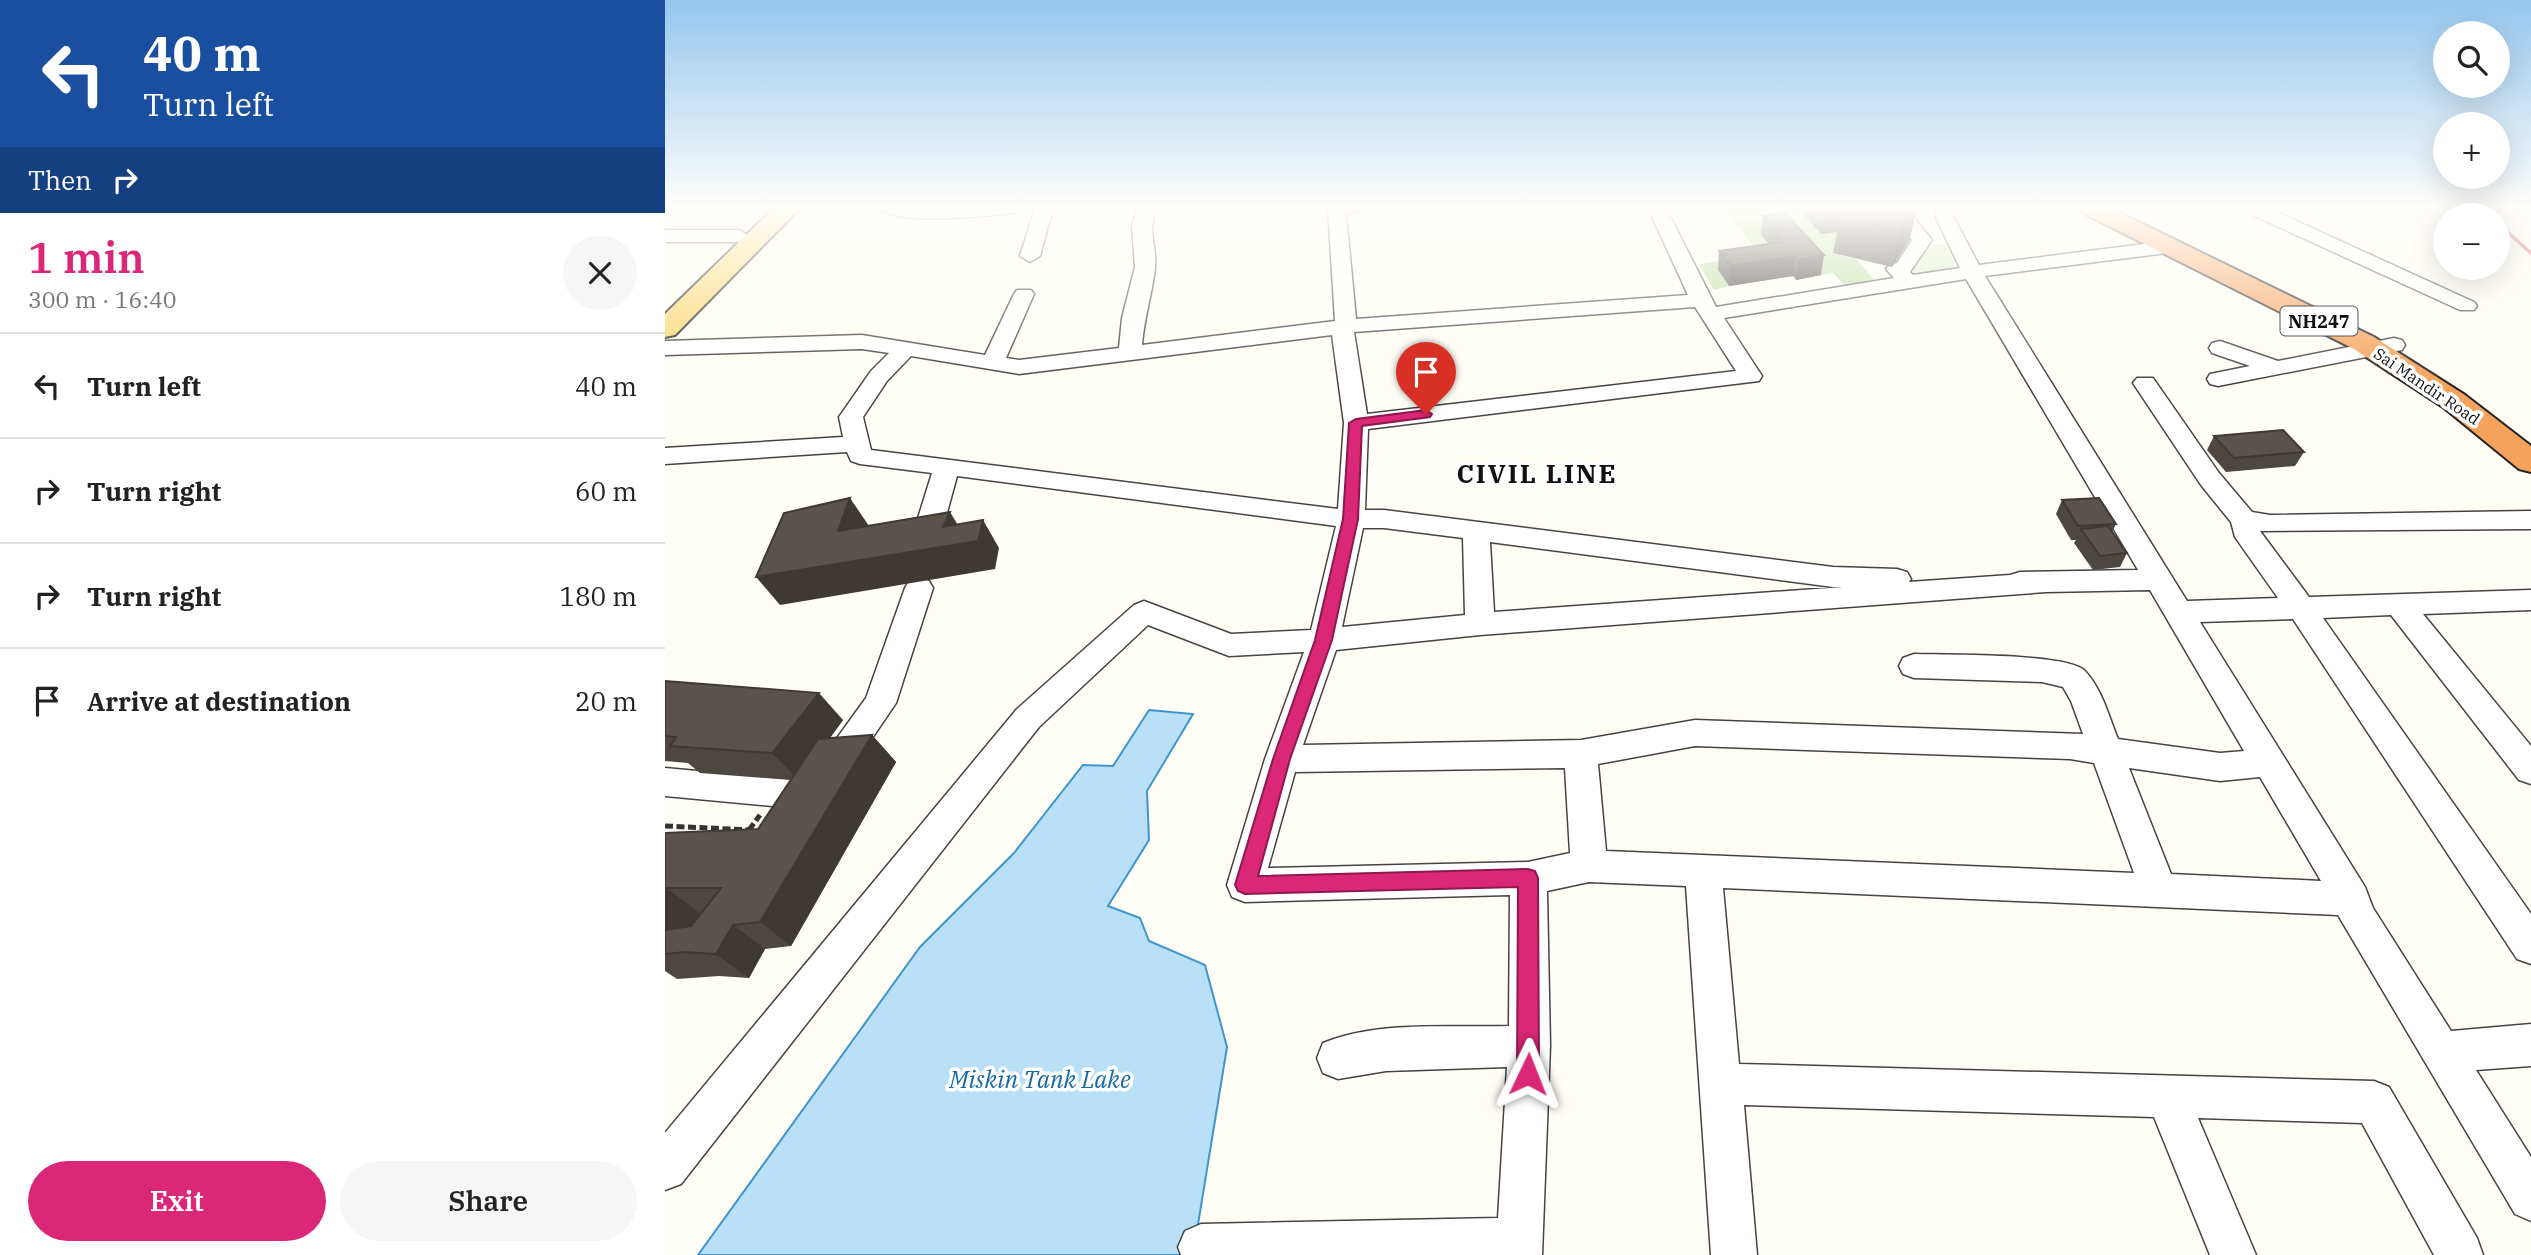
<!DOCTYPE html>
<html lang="en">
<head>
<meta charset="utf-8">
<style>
	body { margin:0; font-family:"IBM Plex Serif",serif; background:#f6f6f6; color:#222; height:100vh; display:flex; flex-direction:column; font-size:26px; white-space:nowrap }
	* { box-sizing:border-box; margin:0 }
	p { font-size:23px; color:#767676 }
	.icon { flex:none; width:38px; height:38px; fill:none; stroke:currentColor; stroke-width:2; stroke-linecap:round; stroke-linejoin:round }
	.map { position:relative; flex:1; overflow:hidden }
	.details { display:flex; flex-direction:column; background:#fff; width:665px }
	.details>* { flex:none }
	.banner { background:#1a4fa0; color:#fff; overflow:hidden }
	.tools { position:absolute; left:1768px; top:21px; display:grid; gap:14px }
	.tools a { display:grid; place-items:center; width:77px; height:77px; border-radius:50%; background:#fff; box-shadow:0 7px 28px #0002; font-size:35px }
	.pin { position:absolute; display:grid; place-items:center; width:60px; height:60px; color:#fff; margin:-72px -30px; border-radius:50% 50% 50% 0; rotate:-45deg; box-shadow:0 0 7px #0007 }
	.pin .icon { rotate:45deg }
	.me { position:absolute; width:77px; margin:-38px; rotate:2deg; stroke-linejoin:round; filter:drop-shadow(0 0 5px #0008) }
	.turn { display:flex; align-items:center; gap:24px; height:147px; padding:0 28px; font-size:32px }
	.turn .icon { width:91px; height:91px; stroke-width:2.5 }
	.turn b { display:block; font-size:49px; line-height:60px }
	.then { display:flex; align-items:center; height:66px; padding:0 28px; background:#0003; gap:14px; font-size:26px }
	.round { display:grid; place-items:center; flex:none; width:74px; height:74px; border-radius:37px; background:#f6f6f6 }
	.summary { display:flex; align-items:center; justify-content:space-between; height:119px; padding:0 28px }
	h1 { font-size:42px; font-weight:600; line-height:52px; color:#db2777 }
	.action { display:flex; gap:14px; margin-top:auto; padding:14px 28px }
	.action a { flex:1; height:80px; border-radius:42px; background:#db2777; color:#fff; font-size:28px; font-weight:600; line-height:80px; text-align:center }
	.action a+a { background:#f6f6f6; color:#222 }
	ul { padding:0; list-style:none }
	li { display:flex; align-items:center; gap:21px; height:105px; padding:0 28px; border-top:2px solid #e0e0e0 }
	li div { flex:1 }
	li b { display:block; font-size:26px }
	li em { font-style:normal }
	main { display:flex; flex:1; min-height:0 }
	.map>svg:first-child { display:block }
	.green { fill:#d5ebbd }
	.forest { fill:#b9dc9c }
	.water { fill:#b9e0f7; stroke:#3f96cf; stroke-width:2 }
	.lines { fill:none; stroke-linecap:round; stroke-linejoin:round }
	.minor-casing { stroke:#444; stroke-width:3 }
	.major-casing { stroke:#222; stroke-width:4 }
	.highway-casing { stroke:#222; stroke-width:4 }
	.path { stroke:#333; stroke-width:5; stroke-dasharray:8 3.5; stroke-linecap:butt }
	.minor { fill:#fff; fill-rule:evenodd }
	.major { fill:#f9d66b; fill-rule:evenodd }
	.highway { fill:#f5a25d; fill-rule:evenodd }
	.rail { stroke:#c4262e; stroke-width:3.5 }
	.wall { fill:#4d4742 }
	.shaded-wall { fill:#3f3936 }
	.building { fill:#5a524d; stroke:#3f3936; stroke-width:2 }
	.route { fill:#db2777; stroke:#8e194d; stroke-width:2 }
	.labels { text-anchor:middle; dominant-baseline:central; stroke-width:7; stroke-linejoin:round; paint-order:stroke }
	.far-street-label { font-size:16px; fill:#111; stroke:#fff }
	.shield { fill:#fff; stroke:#585858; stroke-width:2 }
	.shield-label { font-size:18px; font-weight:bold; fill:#111 }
	.near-water-label { font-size:24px; font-style:italic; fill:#1768a6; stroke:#fff }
	.district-label { font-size:26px; font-weight:bold; letter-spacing:2px; fill:#111; stroke:#fff }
</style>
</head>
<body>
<main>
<section class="details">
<div class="banner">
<div class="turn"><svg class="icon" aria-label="left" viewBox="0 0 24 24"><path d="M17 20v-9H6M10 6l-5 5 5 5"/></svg><div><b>40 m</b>Turn left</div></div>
<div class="then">Then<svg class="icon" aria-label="right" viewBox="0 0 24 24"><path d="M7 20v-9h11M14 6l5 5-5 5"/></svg></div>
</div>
<div class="summary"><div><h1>1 min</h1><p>300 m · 16:40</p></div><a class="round"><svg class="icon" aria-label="close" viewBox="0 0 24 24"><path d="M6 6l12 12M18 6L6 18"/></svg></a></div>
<ul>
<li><svg class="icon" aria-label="left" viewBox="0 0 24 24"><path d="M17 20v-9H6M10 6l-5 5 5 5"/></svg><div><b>Turn left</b></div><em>40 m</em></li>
<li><svg class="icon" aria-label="right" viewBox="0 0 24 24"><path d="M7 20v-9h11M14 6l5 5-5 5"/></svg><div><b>Turn right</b></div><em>60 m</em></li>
<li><svg class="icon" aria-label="right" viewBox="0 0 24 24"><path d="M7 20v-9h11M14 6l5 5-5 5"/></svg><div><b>Turn right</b></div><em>180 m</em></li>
<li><svg class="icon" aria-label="arrive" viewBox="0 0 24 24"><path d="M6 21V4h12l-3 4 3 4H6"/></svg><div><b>Arrive at destination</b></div><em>20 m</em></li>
</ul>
<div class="action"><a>Exit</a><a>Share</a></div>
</section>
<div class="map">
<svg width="1866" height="1255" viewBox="0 0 1866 1255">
	<rect width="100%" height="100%" fill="#fffdf5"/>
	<path class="green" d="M1280 244 1293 270 1247 277 1244 273 1267 245Z"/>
	<path class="forest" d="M1056 208H1133L1182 231 1169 253 1192 260 1211 282 1181 287 1168 273 1156 275 1116 231 1113 255 1053 270 1064 286 1049 290 1034 264 1096 255Z"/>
	<path class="water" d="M484 710 528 714 482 791 484 840 443 906 475 918 484 941 540 965 562 1047 528 1255H33L255 947 349 853 418 765 448 766Z"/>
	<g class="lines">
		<g class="minor-casing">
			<g id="minor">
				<path d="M214 208H361L352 213C325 215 232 227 214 208Z"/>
				<path d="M370 208H388L375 256 365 262 355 256Z"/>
				<path d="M473 208H491C482 234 492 245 490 268 487 294 479 319 477 345L670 321 663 208H695L692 212 681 214 691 319 1023 295 983 208H1001L1051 307 1229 278 1221 269 1224 265 1232 263 1247 240 1222 208H1241L1267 240 1245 272 1248 275 1295 268 1271 218V208H1289V218L1314 265 1502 241 1509 243 1512 247 1502 253 1320 276 1522 601 1613 598 1570 537 1566 522 1536 485 1468 383 1472 378H1488L1554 473 1587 512 1605 515 1866 511V529L1595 531 1644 597 1866 590V610L1758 614 1866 746V784L1854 780 1726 615 1658 618 1866 914V964L1852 959 1628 619 1535 622 1700 887 1708 908 1786 1031 1866 1024V1066L1811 1070 1866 1157V1221L1850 1214 1673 915 1058 888 1074 1064 1709 1081 1724 1087 1812 1238 1818 1255H1769L1697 1123 1533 1118 1591 1255H1545L1489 1117 1079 1105 1092 1255H1046L1021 886 924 882 882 891 885 1046 877 1255H516L513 1247 520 1231 536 1224 833 1218 842 1067 721 1071 673 1079 658 1073 652 1058 658 1043C714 1020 784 1028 844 1026L845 895 580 902 567 897 562 885 600 759 639 652 564 656 483 625 374 727 16 1184 0 1190V1133L352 709 469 605 479 601 566 634 646 630 671 526 292 476 277 531 273 537 263 540 253 537 249 531 267 473 195 464 186 461 182 452 0 464V448L178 437 174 417 206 371 224 353 197 349 0 355V341L197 335 320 355 349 294 352 290H366L369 294 341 358 354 360 454 348 457 318 470 267 467 224ZM1301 279 1473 570 1355 572 1345 575 1244 582 1246 579 1242 572 1232 569 1168 567 719 510H700L703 429 1094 381 1097 376 1059 318ZM1030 307 1071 371 702 414 689 332ZM667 335 679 423 673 509 206 450 198 417 222 381 246 356 354 374ZM698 528H719L798 538 800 615 677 627ZM825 542 1168 587H1178L829 612ZM1485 590 1579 751 1555 753 1453 739C1444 717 1437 689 1420 671 1404 653 1278 655 1249 654L1238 658 1234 666 1238 674 1249 678 1377 682 1398 687 1406 701 1418 734 1030 720 916 740 638 745 671 650 815 635 1381 592ZM1030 746 1405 759 1429 763 1469 873 941 851 933 764ZM900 768 905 853 863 862 603 868 630 772ZM1464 768 1555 781 1595 777 1656 881 1506 874Z"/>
				<path d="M1578 208H1603L1809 302 1812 306 1809 310H1795L1581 212Z"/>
				<path d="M0 230H74L84 236 74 242H0Z"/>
				<path d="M1729 338 1737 340 1740 345 1737 350 1553 386 1545 384 1542 379 1545 374 1585 366 1547 353 1544 348 1547 343 1555 341 1613 361Z"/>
				<path d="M254 578 264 581 268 588 231 703 161 806 149 810 0 796V768L141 781 201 698 240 588 244 581Z"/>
			</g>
		</g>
		<g class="major-casing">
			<path id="major" d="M109 208H135L10 335 0 337V314Z"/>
		</g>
		<g class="highway-casing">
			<path id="highway" d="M1414 208H1445L1709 337 1800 395 1866 446V472L1854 469 1778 407 1689 349 1418 213Z"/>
		</g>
		<g class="path">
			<path d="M0 826 87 830"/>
			<path d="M84 830 95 815"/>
		</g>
		<use href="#minor" class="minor"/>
		<use href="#major" class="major"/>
		<use href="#highway" class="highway"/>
		<g class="rail">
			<path d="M1815 208 1823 215"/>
			<path d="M1832 223 1866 253"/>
		</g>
	</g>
	<g class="wall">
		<path d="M1133 208H1252L1244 241 1227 267 1168 253 1172 232 1156 234Z"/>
		<path d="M1098 216 1156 275 1131 280 1128 276 1064 286 1053 270 1054 251 1104 244 1096 235Z"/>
		<path d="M1549 436 1639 452 1630 466 1561 472 1542 450Z"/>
		<path d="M1397 500 1451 524 1447 532 1462 553 1455 567 1428 570 1409 543 1411 540H1406L1391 514Z"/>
		<path d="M0 681 178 720 165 738 207 735 231 762 126 946 100 949 84 978 54 976 12 979 0 971V833L93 829 126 780 35 773 23 763 0 761Z"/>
	</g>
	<g class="shaded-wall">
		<path d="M1160 208H1187L1175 217 1172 232 1156 234Z"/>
		<path d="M1250 208H1252L1244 241 1227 267 1235 230Z"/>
		<path d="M1159 255 1156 275 1131 280 1134 260Z"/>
		<path d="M1130 256 1128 276 1064 286 1066 266Z"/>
		<path d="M185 498 204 526 173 531Z"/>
		<path d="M285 512 302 540 318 520 334 548 330 569 115 605 91 577 278 527Z"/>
		<path d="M154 693 178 720 134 780 107 753Z"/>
		<path d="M207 735 231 762 126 946 95 922Z"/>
		<path d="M1 888 35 913 9 953 0 954V890Z"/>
		<path d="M68 925 100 949 84 978 51 954Z"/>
	</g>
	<g class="building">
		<path d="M1183 208H1250L1235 230 1175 217Z"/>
		<path d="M1119 212 1159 255 1134 260 1130 256 1066 266 1054 251 1117 242 1111 236H1116L1098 216Z"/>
		<path d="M1618 430 1639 452 1569 458 1549 436Z"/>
		<path d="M185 498 173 531 285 512 278 527 318 520 313 541 91 577 119 513Z"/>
		<path d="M1434 498 1451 524 1413 526 1397 500Z"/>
		<path d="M1443 526 1462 553 1435 556 1416 529Z"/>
		<path d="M0 681 154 693 107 753 5 746 11 737 0 736Z"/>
		<path d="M207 735 95 922 68 925 51 954 20 952 0 954V930L26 926 56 888H1L0 890V833L93 829 153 739Z"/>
	</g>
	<linearGradient id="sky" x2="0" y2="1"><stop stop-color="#95c6ee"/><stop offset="0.54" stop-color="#fffefa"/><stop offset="1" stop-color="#fffefa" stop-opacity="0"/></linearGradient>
	<rect width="1866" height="384" fill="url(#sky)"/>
	<path class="route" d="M761 410 767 414 765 417 697 426 693 519 667 640 625 759 593 876 863 869 870 871 873 878 874 1074 871 1082 863 1085 855 1082 852 1074 853 887 580 894 573 891 570 885 608 759 650 640 678 519 684 423 691 419Z"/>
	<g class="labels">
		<g class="far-street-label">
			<text transform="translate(1762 386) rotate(34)">Sai Mandir Road</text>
		</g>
		<rect class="shield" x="1615.5" y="306.5" width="77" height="29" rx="5"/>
		<g class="shield-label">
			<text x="1654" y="321">NH247</text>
		</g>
		<g class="near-water-label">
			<text x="375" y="1079">Miskin Tank Lake</text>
		</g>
		<g class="district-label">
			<text x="872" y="473">CIVIL LINE</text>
		</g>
	</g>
</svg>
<div class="tools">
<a><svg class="icon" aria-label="search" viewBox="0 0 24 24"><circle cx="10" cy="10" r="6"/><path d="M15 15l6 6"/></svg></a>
<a>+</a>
<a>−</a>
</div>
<div class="pin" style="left:761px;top:414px;background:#d93025"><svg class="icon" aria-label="arrive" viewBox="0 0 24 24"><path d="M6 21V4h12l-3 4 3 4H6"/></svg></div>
<svg class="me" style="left:863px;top:1074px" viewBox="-20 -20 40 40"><path d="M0-17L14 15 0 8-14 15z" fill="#db2777" stroke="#fff" stroke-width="4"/></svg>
</div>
</main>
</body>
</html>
